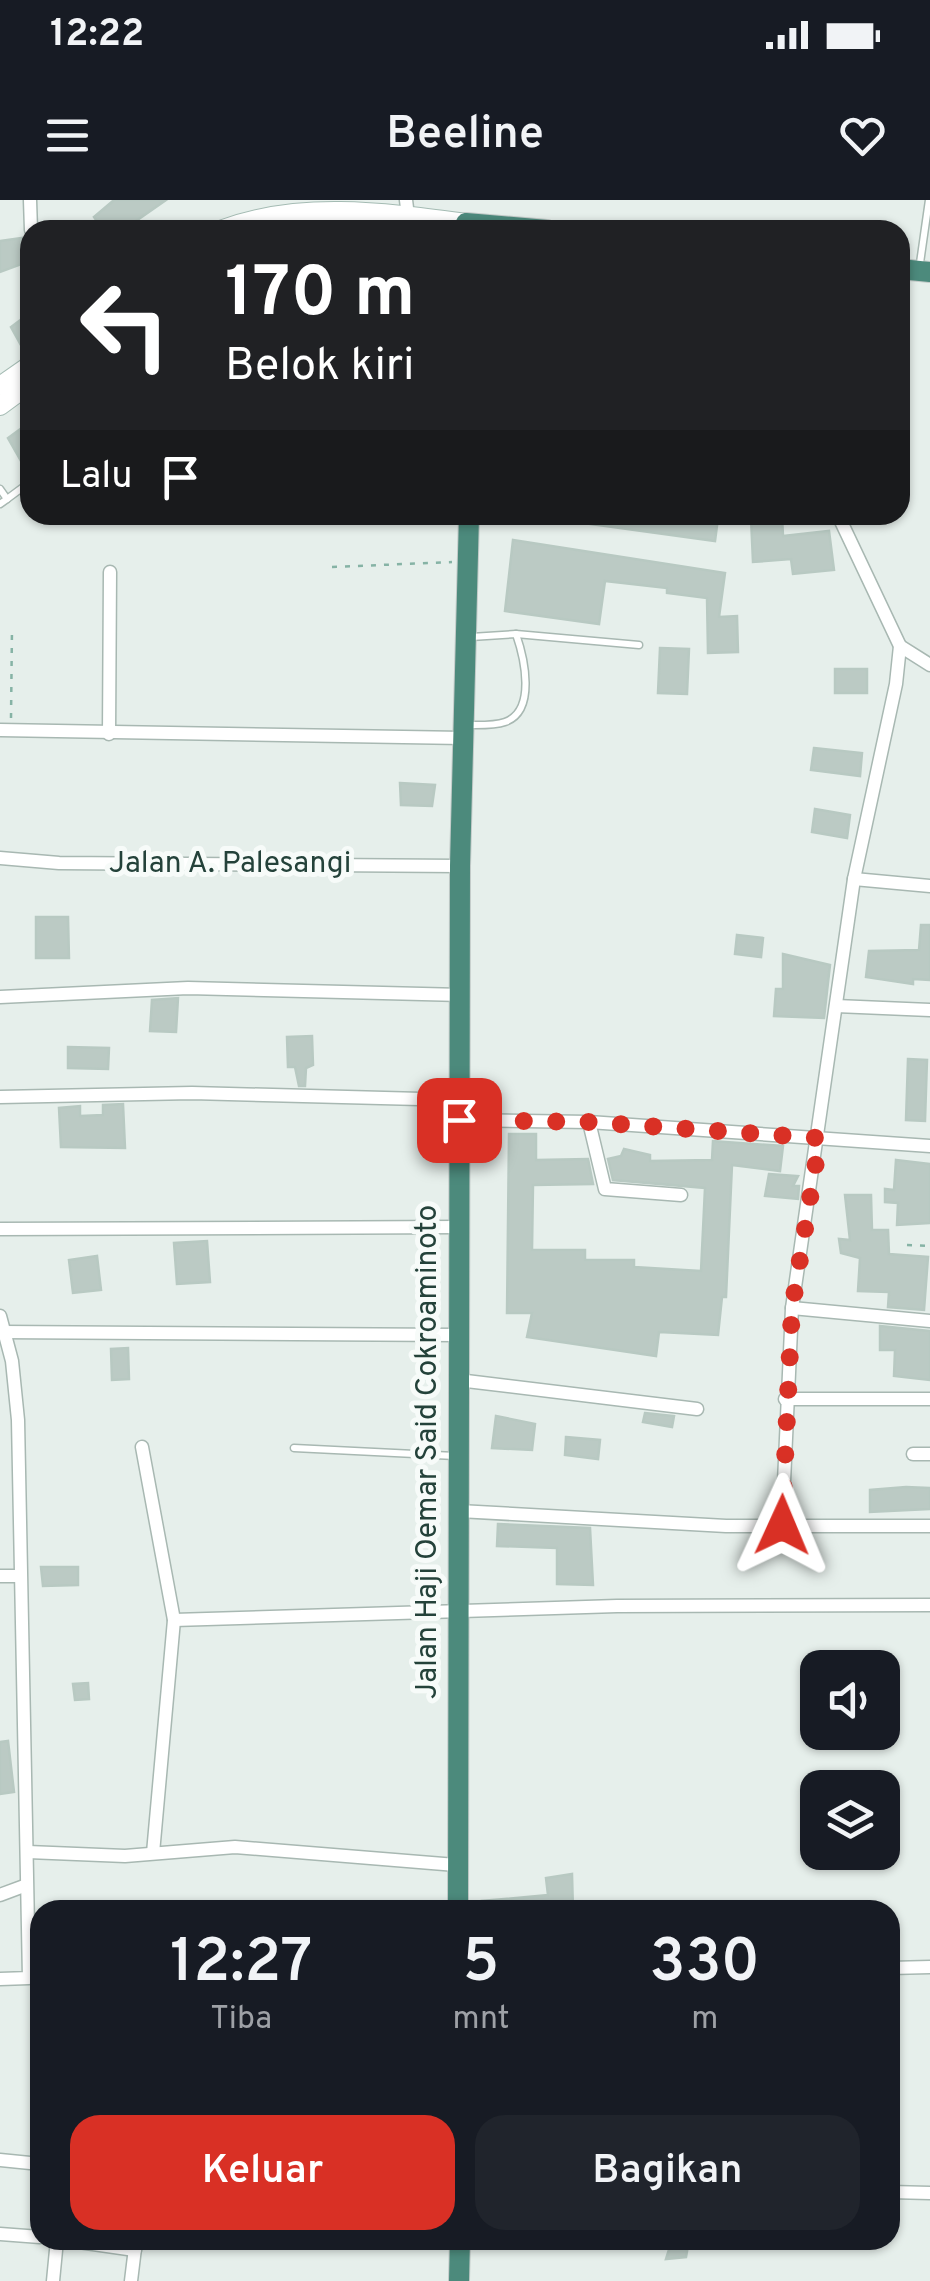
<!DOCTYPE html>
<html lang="id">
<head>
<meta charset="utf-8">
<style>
	body { margin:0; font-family:Overpass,sans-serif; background:#20242c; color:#f1f3f6; height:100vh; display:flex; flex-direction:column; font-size:38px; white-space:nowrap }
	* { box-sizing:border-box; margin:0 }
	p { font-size:32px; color:#9ea1a6 }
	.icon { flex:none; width:55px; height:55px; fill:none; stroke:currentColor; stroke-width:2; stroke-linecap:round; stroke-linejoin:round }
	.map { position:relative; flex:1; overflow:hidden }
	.details { position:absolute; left:30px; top:1700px; width:870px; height:350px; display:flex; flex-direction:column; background:#171b24; border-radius:30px; box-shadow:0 2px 8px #0004 }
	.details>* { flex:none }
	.banner { position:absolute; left:20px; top:20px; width:890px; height:305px; border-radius:30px; box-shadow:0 2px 8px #0004; background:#202124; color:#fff; overflow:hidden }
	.fabs { position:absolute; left:800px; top:1450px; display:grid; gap:20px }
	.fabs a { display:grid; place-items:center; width:100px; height:100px; border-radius:20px; background:#171b24; box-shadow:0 2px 8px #0004; font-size:50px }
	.pin { position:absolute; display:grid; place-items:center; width:85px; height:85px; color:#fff; margin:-42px; border-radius:20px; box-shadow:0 5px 15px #0006 }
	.me { position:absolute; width:110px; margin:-55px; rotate:1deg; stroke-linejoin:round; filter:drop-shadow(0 0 8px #0008) }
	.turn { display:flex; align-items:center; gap:35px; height:210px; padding:0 40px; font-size:45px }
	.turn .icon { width:130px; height:130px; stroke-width:2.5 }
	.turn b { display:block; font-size:70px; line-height:85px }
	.then { display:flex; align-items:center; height:95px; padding:0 40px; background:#0003; gap:20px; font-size:38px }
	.eta { display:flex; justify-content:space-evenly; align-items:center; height:170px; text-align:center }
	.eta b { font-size:60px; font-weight:600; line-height:70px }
	.action { display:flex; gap:20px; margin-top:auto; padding:20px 40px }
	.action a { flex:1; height:115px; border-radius:30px; background:#d93025; color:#fff; font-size:40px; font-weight:600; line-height:115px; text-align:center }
	.action a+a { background:#20242c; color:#f1f3f6 }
	.status { display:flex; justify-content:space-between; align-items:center; height:70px; padding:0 50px; background:#171b24; direction:ltr }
	.status svg { height:28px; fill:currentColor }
	header { display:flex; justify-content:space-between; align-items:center; height:130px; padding:0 40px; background:#171b24; font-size:45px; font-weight:600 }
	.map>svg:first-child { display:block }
	.building { fill:#bbcac4; stroke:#b8c9c2; stroke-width:2.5 }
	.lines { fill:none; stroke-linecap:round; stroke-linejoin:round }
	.service-casing { stroke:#a8b8b2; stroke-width:9 }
	.minor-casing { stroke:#a8b8b2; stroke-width:15 }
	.secondary-casing { stroke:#a4bbb3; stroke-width:20 }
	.trunk-casing { stroke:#c2cac8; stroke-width:22 }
	.path { stroke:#86b3a5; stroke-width:2.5; stroke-dasharray:5 8; stroke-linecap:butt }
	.service { stroke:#fff; stroke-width:6 }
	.minor { stroke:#fff; stroke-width:12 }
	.secondary { stroke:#fff; stroke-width:18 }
	.trunk { stroke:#4c8a7c; stroke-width:20 }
	.route { stroke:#d93025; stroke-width:18; stroke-dasharray:0 32.4 }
	.labels { text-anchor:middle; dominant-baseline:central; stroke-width:10; stroke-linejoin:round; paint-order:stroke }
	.street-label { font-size:30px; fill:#24423a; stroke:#f7fbf9 }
</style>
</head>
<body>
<div class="status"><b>12:22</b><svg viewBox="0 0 49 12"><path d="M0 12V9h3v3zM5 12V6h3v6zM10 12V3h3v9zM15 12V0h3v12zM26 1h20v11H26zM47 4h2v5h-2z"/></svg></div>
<header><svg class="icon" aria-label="menu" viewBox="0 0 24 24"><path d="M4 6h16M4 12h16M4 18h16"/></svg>Beeline<svg class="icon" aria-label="heart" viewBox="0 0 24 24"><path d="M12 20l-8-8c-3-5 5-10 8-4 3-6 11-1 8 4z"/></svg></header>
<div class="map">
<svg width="930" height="2081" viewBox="0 0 930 2081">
	<rect width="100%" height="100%" fill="#e6efeb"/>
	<g class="building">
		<path d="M114 0H166L123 30H103L94 17Z"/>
		<path d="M22 38 27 62 0 72V41Z"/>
		<path d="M23 118 30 142 22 147 11 127Z"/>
		<path d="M30 222V275H29L8 238Z"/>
		<path d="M590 315H700L718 318 715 341 590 324Z"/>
		<path d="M782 316 783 336 829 331 834 370 793 374 791 359 753 362 751 318Z"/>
		<path d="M513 340 725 373 719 417 737 416 738 452 708 453 707 398 667 393V388L605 381 599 424 505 411Z"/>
		<path d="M660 448 689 449 687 494 658 493Z"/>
		<rect x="835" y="469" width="32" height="24"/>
		<path d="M814 548 862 553 860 576 811 570Z"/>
		<path d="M400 583 435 585 432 606 401 605Z"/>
		<path d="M815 609 850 615 847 638 812 632Z"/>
		<path d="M36 717H68L69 758H36Z"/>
		<path d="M921 725H930V780L913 779V784L866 777 869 751 919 750Z"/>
		<path d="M737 735 763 738 761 757 735 754Z"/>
		<path d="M783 754 830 765 824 818 774 816 776 789H783Z"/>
		<path d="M178 798 176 832 150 831 152 800Z"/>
		<path d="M312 836 313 865 306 868 305 886H299L295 867H288L287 837Z"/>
		<path d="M68 847 109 848 108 869 68 868Z"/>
		<path d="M908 859 927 860 925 921 906 920Z"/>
		<path d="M123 904 125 948 61 947 59 908 80 906V916L103 915V905Z"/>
		<path d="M509 934H536V960L588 959 593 984 533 985 532 1050H585V1060H634V1067L701 1071 705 988 613 980 608 959 621 956 624 949 650 955V961L712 960 713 941 783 946 780 971 732 965 726 1097H722L718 1135 659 1132 656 1156 527 1137 532 1113H507Z"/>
		<path d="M896 960 930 964V1023L897 1025 898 1003 885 1002V989L894 990Z"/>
		<path d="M769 974 798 976 793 986H799L798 999 765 996Z"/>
		<path d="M845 995H871L872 1030H888L889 1054 928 1057 924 1110 888 1107 889 1092 858 1091 860 1058 841 1053 839 1039 850 1040Z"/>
		<path d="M207 1041 210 1082 177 1084 174 1043Z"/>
		<path d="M97 1056 101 1090 73 1093 69 1060Z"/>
		<path d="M880 1126 930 1131V1180L894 1176 895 1150H880Z"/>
		<path d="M128 1148 129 1179 112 1180 111 1149Z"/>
		<path d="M645 1213 674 1216 672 1227 643 1222Z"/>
		<path d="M496 1216 535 1224 532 1250 492 1248Z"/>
		<path d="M566 1237 600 1240 598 1259 565 1255Z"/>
		<path d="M906 1287 930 1288V1309L870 1312V1290Z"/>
		<path d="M498 1324 590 1328 593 1385 557 1384V1348L497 1346Z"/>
		<path d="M41 1367H78V1385L43 1386Z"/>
		<path d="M88 1483 89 1499 75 1500 73 1484Z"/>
		<path d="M8 1541 14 1592 0 1594V1542Z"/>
		<path d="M572 1674 573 1710H483L482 1701 548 1695 546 1678Z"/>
		<path d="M672 2040H689L686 2057 666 2059Z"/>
	</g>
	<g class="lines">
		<g class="service-casing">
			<g id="service">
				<path d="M919 70 929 0"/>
				<path d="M0 289 7 299 0 304"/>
				<path d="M7 299 30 282"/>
				<path d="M516 434 639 445"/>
				<path d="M465 525C477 525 494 526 505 522 537 511 524 457 516 434L471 437"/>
				<path d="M294 1248 455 1256"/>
			</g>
		</g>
		<g class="minor-casing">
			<g id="minor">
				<path d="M30 0 31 30"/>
				<path d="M406 0 408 16"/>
				<path d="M900 446 930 465"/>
				<path d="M0 530 463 538"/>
				<path d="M109 534 110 372"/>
				<path d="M0 658 59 663 460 666"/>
				<path d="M854 679 930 686"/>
				<path d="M0 797 188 788 462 795"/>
				<path d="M836 806 930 810"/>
				<path d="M0 897 192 893 459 900"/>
				<path d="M459 920 589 922 930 946"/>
				<path d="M589 922 605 989 681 995"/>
				<path d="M0 1029 459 1027"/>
				<path d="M792 1108 930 1121"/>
				<path d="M0 1116 12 1161 18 1220 29 1778 0 1779"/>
				<path d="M2 1132 458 1135"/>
				<path d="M458 1180 697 1209"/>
				<path d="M785 1199H930"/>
				<path d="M142 1247 174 1420 153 1653"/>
				<path d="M913 1254H930"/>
				<path d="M459 1311 726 1326H930"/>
				<path d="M782 1325 792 1108 854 679 896 484 900 446 838 315"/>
				<path d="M0 1376H18"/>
				<path d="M174 1420 617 1406 930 1405"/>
				<path d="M28 1652 125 1656 235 1647 456 1665"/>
				<path d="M0 1695 24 1686"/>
				<path d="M890 1768 930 1767"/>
				<path d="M0 1960 40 1964"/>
				<path d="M890 1992 930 1993"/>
				<path d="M0 2034 40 2037"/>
				<path d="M65 2040 135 2050"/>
				<path d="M53 2081 57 2040"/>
				<path d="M131 2081 136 2040"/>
			</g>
		</g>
		<g class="secondary-casing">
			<g id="secondary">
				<path d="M220 30C299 0 384 12 466 23"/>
				<path d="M0 186 30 165"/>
				<path d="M0 206 30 184"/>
			</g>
		</g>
		<g class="trunk-casing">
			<g id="trunk">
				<path d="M467 30 466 23 547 30"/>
				<path d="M900 69 930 72"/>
				<path d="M458 1710 460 666 469 315"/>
				<path d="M459 2081 460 2040"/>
			</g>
		</g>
		<g class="path">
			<path d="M332 367 452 362"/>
			<path d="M11 518 12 428"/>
			<path d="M907 1045 930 1046"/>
		</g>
		<use href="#service" class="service"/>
		<use href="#minor" class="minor"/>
		<use href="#secondary" class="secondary"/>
		<use href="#trunk" class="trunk"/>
	</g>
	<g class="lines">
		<path class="route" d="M459 920 589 922 820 938 792 1108 782 1325"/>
	</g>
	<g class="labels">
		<g class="street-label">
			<text x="230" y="664">Jalan A. Palesangi</text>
			<text transform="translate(428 1252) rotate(-90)">Jalan Haji Oemar Said Cokroaminoto</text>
		</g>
	</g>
</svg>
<div class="fabs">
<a><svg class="icon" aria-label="sound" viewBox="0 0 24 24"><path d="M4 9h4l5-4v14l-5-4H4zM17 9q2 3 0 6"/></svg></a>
<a><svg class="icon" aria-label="layers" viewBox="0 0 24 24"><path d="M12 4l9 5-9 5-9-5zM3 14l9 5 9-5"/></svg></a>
</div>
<div class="pin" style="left:459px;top:920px;background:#d93025"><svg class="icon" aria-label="arrive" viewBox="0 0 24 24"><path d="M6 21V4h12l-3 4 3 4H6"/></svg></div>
<svg class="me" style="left:782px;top:1325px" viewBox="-20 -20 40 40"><path d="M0-17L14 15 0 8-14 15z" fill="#d93025" stroke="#fff" stroke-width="4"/></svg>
<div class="banner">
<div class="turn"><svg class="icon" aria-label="left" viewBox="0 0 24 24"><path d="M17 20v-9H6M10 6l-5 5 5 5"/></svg><div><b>170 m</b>Belok kiri</div></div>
<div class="then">Lalu<svg class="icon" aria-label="arrive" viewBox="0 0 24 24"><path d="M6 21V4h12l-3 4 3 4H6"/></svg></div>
</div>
<section class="details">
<div class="eta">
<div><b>12:27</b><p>Tiba</p></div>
<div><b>5</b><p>mnt</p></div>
<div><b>330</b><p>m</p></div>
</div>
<div class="action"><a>Keluar</a><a>Bagikan</a></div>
</section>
</div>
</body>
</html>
